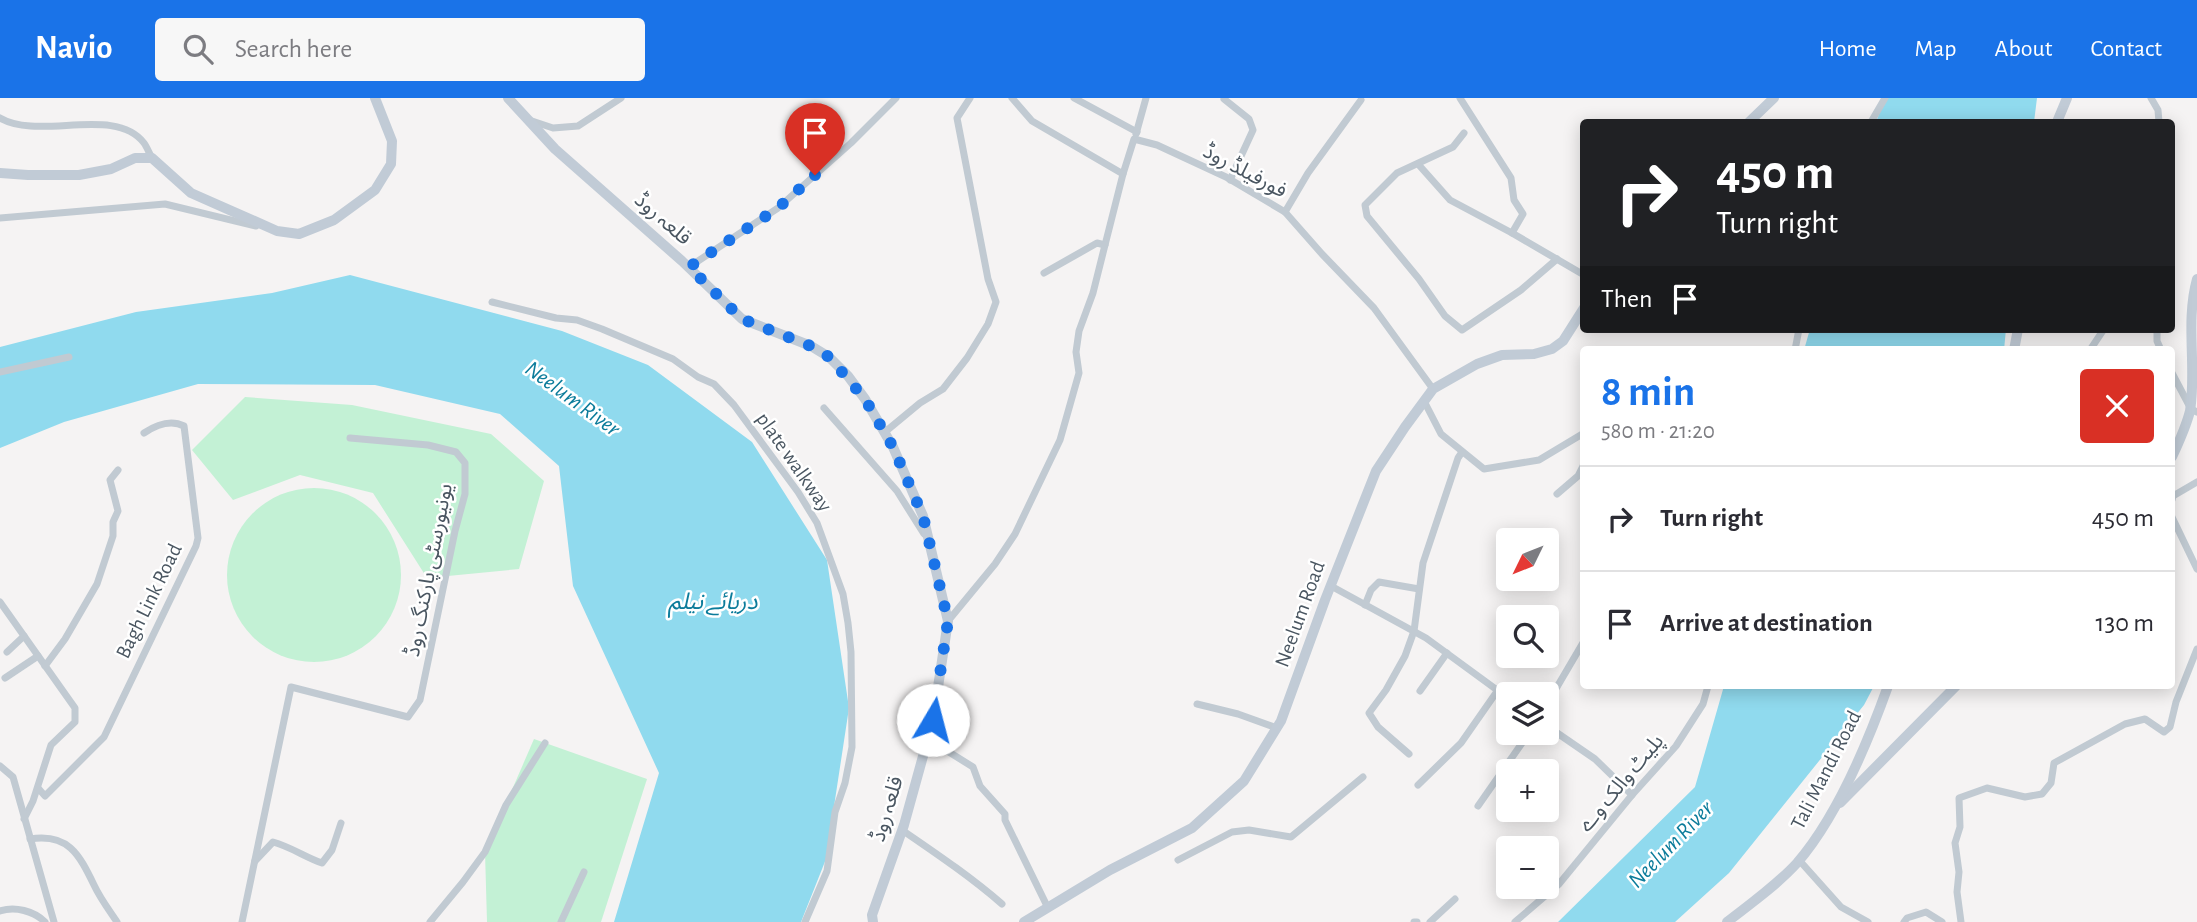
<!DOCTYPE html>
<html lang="en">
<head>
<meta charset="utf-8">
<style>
	body { margin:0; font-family:"Alegreya Sans","Noto Sans Arabic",sans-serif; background:#f7f7f7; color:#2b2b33; height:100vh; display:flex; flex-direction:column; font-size:26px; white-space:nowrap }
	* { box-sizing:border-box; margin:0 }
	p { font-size:23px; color:#7c7c81 }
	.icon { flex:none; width:38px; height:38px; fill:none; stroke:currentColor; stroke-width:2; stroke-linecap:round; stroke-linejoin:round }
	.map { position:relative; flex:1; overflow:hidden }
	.panel { position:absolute; left:1580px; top:248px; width:595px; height:343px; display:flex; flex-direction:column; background:#fff; border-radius:7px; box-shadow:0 4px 18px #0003 }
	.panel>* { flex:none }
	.hud { position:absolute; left:1580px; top:21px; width:595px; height:214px; border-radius:7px; box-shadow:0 4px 18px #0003; background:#202124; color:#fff; overflow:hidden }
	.needle { width:46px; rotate:227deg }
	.fabs { position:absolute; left:1496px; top:430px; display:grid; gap:14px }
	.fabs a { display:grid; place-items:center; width:63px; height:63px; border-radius:7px; background:#fff; box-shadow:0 4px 18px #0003; font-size:35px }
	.pin { position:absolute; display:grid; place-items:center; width:60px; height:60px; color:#fff; margin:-72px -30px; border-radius:50% 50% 50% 0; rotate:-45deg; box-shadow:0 0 7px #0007 }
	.pin .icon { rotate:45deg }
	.me { position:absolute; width:77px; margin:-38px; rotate:8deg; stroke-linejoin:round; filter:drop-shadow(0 0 5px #0008) }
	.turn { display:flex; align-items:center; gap:24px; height:147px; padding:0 21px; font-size:32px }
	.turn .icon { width:91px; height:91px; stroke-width:2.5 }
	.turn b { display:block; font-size:49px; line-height:60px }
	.then { display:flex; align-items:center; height:66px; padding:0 21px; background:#0003; gap:14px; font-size:26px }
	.round { display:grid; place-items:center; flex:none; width:74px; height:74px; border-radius:7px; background:#f7f7f7 }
	.overview { display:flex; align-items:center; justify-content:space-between; height:119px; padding:0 21px }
	h1 { font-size:42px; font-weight:600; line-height:52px; color:#1a73e8 }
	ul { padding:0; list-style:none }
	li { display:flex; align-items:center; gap:21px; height:105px; padding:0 21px; border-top:2px solid #e1e1e2 }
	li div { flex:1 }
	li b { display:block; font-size:26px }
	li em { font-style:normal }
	header { display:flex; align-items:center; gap:42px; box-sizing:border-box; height:98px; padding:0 35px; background:#1a73e8; color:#fff }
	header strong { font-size:33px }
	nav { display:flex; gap:38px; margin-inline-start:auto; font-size:24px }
	.search { width:490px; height:63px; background:#f7f7f7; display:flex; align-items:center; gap:18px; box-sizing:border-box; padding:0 24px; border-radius:7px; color:#7c7c81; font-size:26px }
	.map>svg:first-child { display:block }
	.green { fill:#c3f1d5 }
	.water { fill:#90daee }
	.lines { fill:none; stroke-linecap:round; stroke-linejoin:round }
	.street { stroke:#c1cad2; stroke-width:7 }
	.secondary { stroke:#c1cbd6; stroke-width:10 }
	.route { stroke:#1a73e8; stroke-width:12; stroke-dasharray:0 21.6 }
	.labels { text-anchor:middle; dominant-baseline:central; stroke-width:5; stroke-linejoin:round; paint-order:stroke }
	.street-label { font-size:21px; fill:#4a5661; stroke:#fff }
	.water-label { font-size:23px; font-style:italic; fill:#0c7c9b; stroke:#fff }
</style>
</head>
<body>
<header>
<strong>Navio</strong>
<div class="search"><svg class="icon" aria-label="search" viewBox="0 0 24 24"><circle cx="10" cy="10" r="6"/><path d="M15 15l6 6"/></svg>Search here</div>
<nav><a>Home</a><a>Map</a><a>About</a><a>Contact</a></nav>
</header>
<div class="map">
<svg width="2197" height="824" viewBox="0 0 2197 824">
	<rect width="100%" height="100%" fill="#f5f3f3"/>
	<g class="green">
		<path d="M245 299 352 307 491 336 544 383 519 471 427 480 373 395 300 377 233 402 192 352Z"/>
		<circle cx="314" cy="477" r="87"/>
		<path d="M534 641 647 681 601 824H487L485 754Z"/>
	</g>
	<g class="water">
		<path d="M1885 0H2037L2034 24H1876Z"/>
		<path d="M350 177 562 233 648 267 752 344 827 462 849 610 826 761 801 824H614L659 675 573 488 559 368 500 316 375 287 198 286 64 324 0 350V249L136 214 272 195Z"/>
		<path d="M1810 231H2006L2004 252H1804Z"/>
		<path d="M1724 588H1874L1864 607 1729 775 1675 824H1558L1695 689Z"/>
	</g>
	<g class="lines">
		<g class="street">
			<path d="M1012 0 1032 23 1123 76 1134 41 1157 47 1226 79 1285 114 1322 156 1374 210 1433 291"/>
			<path d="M1074 0 1137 34"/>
			<path d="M1460 0 1511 80 1514 102 1523 116 1512 135"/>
			<path d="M2151 0 2158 12 2159 24"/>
			<path d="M1224 1 1249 21 1253 32 1230 82"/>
			<path d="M0 20C39 43 115 7 144 45 147 49 149 55 152 60"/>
			<path d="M532 23 553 30 578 28 621 0"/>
			<path d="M1871 24 1885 0"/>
			<path d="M1464 35 1453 49 1397 75 1365 107 1367 118 1419 181 1445 218 1462 232 1521 192 1557 161"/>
			<path d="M1136 36 1146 0"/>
			<path d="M1418 66 1450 102 1512 135 1584 177"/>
			<path d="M1285 114 1308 75 1361 2"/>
			<path d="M0 120 165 106 256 128"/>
			<path d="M689 169 778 110 851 45 896 0"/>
			<path d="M1044 175 1097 145 1105 147 1123 76"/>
			<path d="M492 204 556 220 577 222 602 231 673 261 698 279 714 286 734 307 798 394 817 425 843 496 848 525 851 554 852 649 845 685 835 714 827 773 805 824"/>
			<path d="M2157 231V243L2161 252"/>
			<path d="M1795 252 1799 231"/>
			<path d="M2090 252 2104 231"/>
			<path d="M0 274 69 259"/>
			<path d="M2172 275 2191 311 2197 314"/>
			<path d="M1424 303 1441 336 1484 371 1539 362 1584 335"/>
			<path d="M824 310 897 393 924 436"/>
			<path d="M885 334 920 305 943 291 967 260 988 226 996 204 988 181 957 20 970 0"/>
			<path d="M1557 396 1578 378 1584 366"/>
			<path d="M2172 402 2173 398 2197 384"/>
			<path d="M2172 419 2197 471"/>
			<path d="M1331 488 1426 540 1508 600"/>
			<path d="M0 504 75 610V624L51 647 33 703 24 721"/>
			<path d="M1365 507 1371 492 1379 484 1419 491"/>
			<path d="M948 523 995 466 1015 436 1060 342 1079 275 1076 254 1079 233 1093 195 1105 147"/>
			<path d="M7 554 24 538"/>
			<path d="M45 568 65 541 97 486 113 438V424L118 413 110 382 118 372"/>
			<path d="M5 580 38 558"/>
			<path d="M1420 593 1447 555"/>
			<path d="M1197 606 1238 616 1277 630"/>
			<path d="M1547 606 1584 543"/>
			<path d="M1547 628 1595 661 1632 697"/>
			<path d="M928 641 973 669 980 688 1005 716V722L1048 810"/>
			<path d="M1409 656 1378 629 1369 615 1386 592 1405 558 1414 533 1423 465 1458 360 1462 354"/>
			<path d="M0 668 13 679 54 824"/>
			<path d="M1418 687 1461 645 1498 592"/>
			<path d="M38 690 45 698 104 639 196 448 198 440 184 328C170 321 156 327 144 335"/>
			<path d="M1478 708 1529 635"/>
			<path d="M902 732C937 756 971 779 1002 806"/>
			<path d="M30 741C68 735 79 756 94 787 100 800 109 812 117 824"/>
			<path d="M1178 762 1232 734 1249 732 1291 739 1363 679"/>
			<path d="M1799 762 1841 809 1868 824"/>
			<path d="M255 763 273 744C291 749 305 759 322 765L332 752 341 725"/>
			<path d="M0 813C15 808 34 813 45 824"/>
			<path d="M242 824 291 589 408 619 420 602 455 433 465 396V365L456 354 428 347 350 340"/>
			<path d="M430 824 463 784 485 754 506 707 545 645"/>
			<path d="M561 824 584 774"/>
			<path d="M1414 824H1417"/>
			<path d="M1430 824 1455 801"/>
			<path d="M1515 824 1559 786 1632 697 1676 648 1703 606 1708 588"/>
			<path d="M1904 824 1907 820 1926 814 1942 824"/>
			<path d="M1961 824 1957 794 1959 774 1955 745 1960 729 1959 700 1987 690 2025 699 2042 696 2051 685 2054 665 2125 626 2145 621 2164 634 2170 629 2176 604 2197 551"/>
		</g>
		<g class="secondary">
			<path d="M508 0 555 51 682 163 742 221 811 248 829 259 848 278 865 301 893 349 923 418 948 523 933 622 904 727 872 817 873 824"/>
			<path d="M1749 24 1774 0"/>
			<path d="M2057 24 2067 0"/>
			<path d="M0 75 28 77H79L111 71 135 60H152L191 95 277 133 299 136 334 122 375 92 391 66 392 43 375 0"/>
			<path d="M2014 252 2018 231"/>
			<path d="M2172 359C2179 344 2186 329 2190 313 2197 270 2185 224 2197 181"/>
			<path d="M1840 705 1956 588"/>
			<path d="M1024 824 1110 772 1192 730 1244 683 1281 623 1325 502 1376 373 1405 329 1433 291 1477 266 1502 257 1534 256 1552 251 1563 243 1584 210"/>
			<path d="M1727 824C1750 806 1777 787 1797 765 1836 720 1868 644 1888 588"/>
		</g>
	</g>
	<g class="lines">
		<path class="route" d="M815 77 778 110 689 169 742 221 811 248 829 259 865 301 893 349 923 418 948 523 933 622"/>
	</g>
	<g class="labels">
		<g class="street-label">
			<text transform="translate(1245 73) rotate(28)">فورفیلڈ روڈ</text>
			<text transform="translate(663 121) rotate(41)">قلعہ روڈ</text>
			<text transform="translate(794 364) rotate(55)">plate walkway</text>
			<text transform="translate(429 472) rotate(-79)">یونیورسٹی پارکنگ روڈ</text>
			<text transform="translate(149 503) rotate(-64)">Bagh Link Road</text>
			<text transform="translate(1300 516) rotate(-70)">Neelum Road</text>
			<text transform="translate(1826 672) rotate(-63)">Tali Mandi Road</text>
			<text transform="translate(1621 685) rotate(-50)">پلیٹ والک وے</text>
			<text transform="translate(887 711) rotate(-73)">قلعہ روڈ</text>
		</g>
		<g class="water-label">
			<text transform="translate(572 301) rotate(36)">Neelum River</text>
			<text x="713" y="504">دریائے نیلم</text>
			<text transform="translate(1671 747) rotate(-46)">Neelum River</text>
		</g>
	</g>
</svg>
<div class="fabs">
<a><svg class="needle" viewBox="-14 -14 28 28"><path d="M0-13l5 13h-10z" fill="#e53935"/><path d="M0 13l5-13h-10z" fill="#7c7c81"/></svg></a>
<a><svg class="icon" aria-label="search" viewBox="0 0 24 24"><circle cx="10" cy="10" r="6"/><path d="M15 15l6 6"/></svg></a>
<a><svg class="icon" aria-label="layers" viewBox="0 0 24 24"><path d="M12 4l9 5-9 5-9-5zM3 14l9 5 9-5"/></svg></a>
<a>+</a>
<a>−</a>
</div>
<div class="pin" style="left:815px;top:77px;background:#d93025"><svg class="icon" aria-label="arrive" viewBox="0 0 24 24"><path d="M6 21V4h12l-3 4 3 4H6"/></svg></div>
<svg class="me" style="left:933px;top:622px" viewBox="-20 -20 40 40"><circle r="19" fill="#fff"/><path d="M0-13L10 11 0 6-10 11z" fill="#1a73e8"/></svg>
<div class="hud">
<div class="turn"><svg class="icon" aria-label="right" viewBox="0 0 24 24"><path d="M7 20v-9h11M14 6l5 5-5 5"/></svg><div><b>450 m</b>Turn right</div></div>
<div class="then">Then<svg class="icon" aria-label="arrive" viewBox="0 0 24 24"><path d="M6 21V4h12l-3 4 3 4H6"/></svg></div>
</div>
<section class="panel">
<div class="overview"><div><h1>8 min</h1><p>580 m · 21:20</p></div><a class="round" style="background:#d93025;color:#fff"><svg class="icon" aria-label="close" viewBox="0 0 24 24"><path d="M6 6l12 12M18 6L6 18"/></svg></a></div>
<ul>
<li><svg class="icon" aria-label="right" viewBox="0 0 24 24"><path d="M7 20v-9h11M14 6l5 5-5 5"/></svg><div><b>Turn right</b></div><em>450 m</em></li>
<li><svg class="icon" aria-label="arrive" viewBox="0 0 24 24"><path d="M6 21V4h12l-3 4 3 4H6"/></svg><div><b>Arrive at destination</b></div><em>130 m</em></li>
</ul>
</section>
</div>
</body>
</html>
